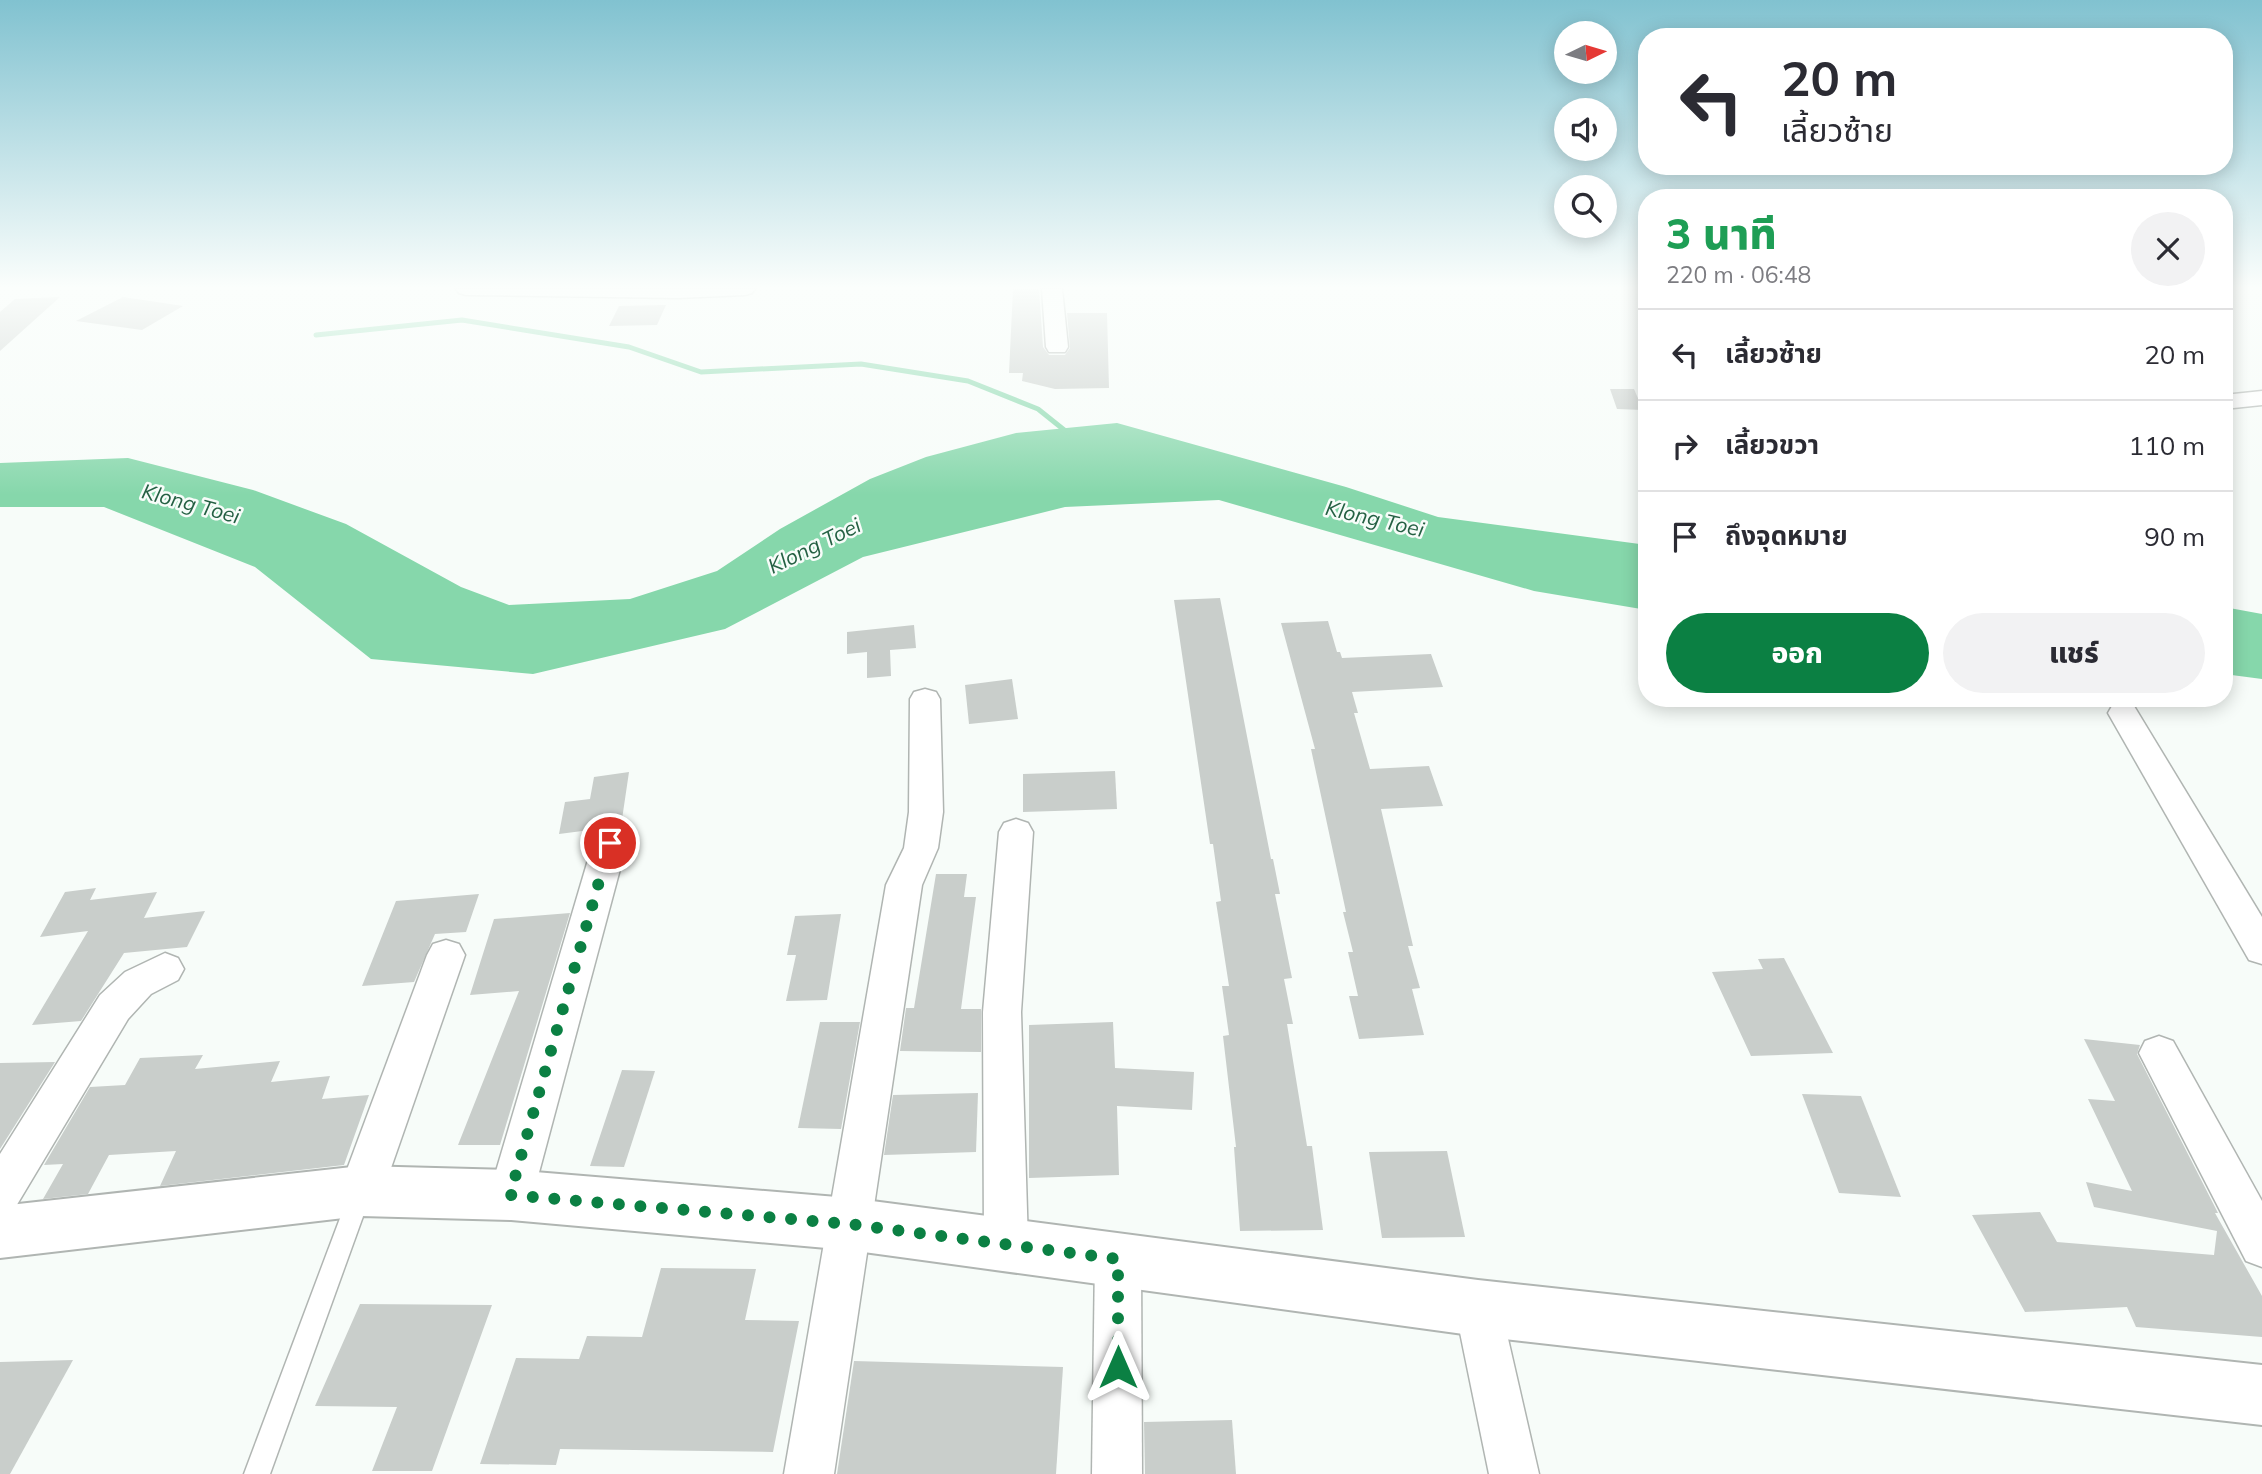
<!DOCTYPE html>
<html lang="th">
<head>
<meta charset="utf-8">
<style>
	body { margin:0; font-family:Mulish,"Noto Sans Thai",sans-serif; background:#f2f2f3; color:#2b2b33; height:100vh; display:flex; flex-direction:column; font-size:26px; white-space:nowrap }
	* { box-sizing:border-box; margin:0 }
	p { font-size:23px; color:#7c7c81 }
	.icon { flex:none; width:38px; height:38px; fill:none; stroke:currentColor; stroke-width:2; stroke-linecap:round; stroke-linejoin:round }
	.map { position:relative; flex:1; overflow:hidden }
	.panel { position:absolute; left:1638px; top:189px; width:595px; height:518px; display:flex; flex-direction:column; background:#fff; border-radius:28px; box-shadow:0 4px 18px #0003 }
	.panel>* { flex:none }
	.guide { position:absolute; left:1638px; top:28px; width:595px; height:147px; border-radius:28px; box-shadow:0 4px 18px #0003; background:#fff; color:#2b2b33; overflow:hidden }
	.needle { width:46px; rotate:85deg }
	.fabs { position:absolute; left:1554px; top:21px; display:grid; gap:14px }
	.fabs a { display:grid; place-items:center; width:63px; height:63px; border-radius:50%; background:#fff; box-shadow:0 4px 18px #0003; font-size:35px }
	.pin { position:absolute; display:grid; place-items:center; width:60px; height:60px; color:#fff; margin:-30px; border:4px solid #fff; border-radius:50%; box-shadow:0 2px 7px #0007 }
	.me { position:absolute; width:77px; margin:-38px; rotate:0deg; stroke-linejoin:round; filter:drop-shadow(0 0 5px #0008) }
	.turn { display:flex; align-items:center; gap:24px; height:147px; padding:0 28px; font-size:32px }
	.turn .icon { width:91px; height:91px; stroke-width:2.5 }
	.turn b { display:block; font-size:49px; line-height:60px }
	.round { display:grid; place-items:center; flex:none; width:74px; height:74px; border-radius:37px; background:#f2f2f3 }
	.head { display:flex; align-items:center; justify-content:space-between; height:119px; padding:0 28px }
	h1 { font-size:42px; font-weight:800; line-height:52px; color:#1e9e55 }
	.primary-button { display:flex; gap:14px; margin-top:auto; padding:14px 28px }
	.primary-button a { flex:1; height:80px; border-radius:42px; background:#0b8043; color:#fff; font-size:28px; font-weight:800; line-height:80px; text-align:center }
	.primary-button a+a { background:#f2f2f3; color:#2b2b33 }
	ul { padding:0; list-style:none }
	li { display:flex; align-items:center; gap:21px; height:91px; padding:0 28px; border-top:2px solid #e1e1e2 }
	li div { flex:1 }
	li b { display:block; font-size:26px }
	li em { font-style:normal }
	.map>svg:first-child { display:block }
	.water { fill:#86d7ab }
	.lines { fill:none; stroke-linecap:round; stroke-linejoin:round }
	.stream { stroke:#86d7ab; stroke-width:5 }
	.building { fill:#c9cecb }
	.service-casing { stroke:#b0b5b2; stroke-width:3 }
	.minor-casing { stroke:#b0b5b2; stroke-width:3 }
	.tertiary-casing { stroke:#b0b5b2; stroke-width:4 }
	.service { fill:#fff; fill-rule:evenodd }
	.minor { fill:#fff; fill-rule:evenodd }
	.tertiary { fill:#fff; fill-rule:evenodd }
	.route { stroke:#0b8043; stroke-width:12; stroke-dasharray:0 21.6 }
	.labels { text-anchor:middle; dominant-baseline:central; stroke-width:5; stroke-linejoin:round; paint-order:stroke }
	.water-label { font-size:21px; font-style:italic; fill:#246043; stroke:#f7fcf9 }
</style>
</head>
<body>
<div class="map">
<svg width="2262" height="1474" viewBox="0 0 2262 1474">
	<rect width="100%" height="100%" fill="#f7fcf9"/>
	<g class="water">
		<path d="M1117 423 1346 487 1438 517 1647 545V610L1534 591 1219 500 1065 507 863 557 725 629 533 674 371 659 255 567 104 507H0V463L128 458 253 490 346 524 461 587 509 605 630 599 717 571 780 529 870 479 926 457 1016 433Z"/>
		<path d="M2224 607 2262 614V679L2224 674Z"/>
	</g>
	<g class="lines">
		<path class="stream" d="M316 335 462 320 629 347 701 372 861 364 968 381 1038 409 1068 433"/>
	</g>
	<g class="building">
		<path d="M1013 289H1039L1043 347 1049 355H1065L1070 348 1067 313H1107L1109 388 1055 389 1022 381 1023 373H1009Z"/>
		<path d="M60 297 0 351V312L15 299Z"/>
		<path d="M123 297 183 306 142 330 76 321Z"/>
		<path d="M666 305 657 325 609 326 619 306Z"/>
		<path d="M1610 389H1634L1643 410 1617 409Z"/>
		<path d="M1220 598 1271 859H1273L1280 894H1275L1292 978 1284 979 1293 1024H1287L1307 1146H1312L1323 1230 1240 1231 1234 1147H1236L1223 1036 1229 1035 1222 986H1229L1216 902 1221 901 1213 844H1210L1174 600Z"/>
		<path d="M1328 621 1337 652H1340L1342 658 1431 654 1443 687 1352 692 1358 713H1354L1370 769 1429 766 1443 806 1381 809 1413 946H1408L1420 988 1412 989 1424 1035 1359 1039 1349 996H1358L1348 952H1353L1343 912H1346L1311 749H1315L1281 623Z"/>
		<path d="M914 625 916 648 890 650 891 676 867 678V652L847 654V632Z"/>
		<path d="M1012 679 1018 719 969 724 965 685Z"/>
		<path d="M1115 771 1117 809 1023 812V774Z"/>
		<path d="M629 772 621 826 559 834 565 802 590 799 594 777Z"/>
		<path d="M936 874H967L964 897H976L961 1009H981V1052L900 1051 906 1008H914Z"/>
		<path d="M96 888 90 900 157 892 144 918 205 911 187 947 124 953 81 1021 32 1025 88 931 40 937 65 892Z"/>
		<path d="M479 894 466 932 435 934 414 982 362 986 396 901Z"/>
		<path d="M570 913 500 1145H458L519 991 470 995 494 919Z"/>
		<path d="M841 914 827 1000 786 1001 796 955H787L795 916Z"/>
		<path d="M1784 958 1833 1053 1751 1056 1712 972 1763 969 1758 959Z"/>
		<path d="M820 1022H860L841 1129 798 1128Z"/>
		<path d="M1113 1022 1115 1068 1194 1072 1192 1110 1117 1106 1119 1175 1029 1178V1025Z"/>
		<path d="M2084 1039 2140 1045 2137 1054 2218 1213H2215L2262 1296V1337L2136 1327 2127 1307 2025 1312 1972 1215 2040 1212 2057 1242 2214 1255 2217 1231 2094 1207 2086 1182 2132 1191 2088 1099 2115 1101Z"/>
		<path d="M203 1055 195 1069 280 1061 271 1082 330 1076 322 1099 369 1095 344 1165 160 1186 176 1151 109 1155 88 1194 43 1199 63 1164 44 1165 90 1087 125 1085 140 1058Z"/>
		<path d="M55 1062 0 1149V1063Z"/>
		<path d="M622 1070 655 1071 624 1167 590 1166Z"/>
		<path d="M978 1093 976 1152 884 1155 893 1095Z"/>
		<path d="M1802 1094 1861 1096 1901 1197 1839 1193Z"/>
		<path d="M1447 1151 1465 1237 1382 1238 1369 1152Z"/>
		<path d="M661 1268 756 1269 745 1320 799 1321 773 1452 560 1449 556 1465 480 1464 516 1358 579 1359 587 1336 642 1337Z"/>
		<path d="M360 1304 492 1305 432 1471H372L397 1407 315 1406Z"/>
		<path d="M73 1360 10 1474H0V1362Z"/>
		<path d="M854 1361 1063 1367 1056 1474H837Z"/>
		<path d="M1232 1420 1236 1474H1145L1144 1422Z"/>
	</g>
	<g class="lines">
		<g class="service-casing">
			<path id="service" d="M359 1187 367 1190 370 1197 270 1474H244L348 1197 351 1190Z"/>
		</g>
		<g class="minor-casing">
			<g id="minor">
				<path d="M456 289H755L752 293 745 295 678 298 466 295 459 293Z"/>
				<path d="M1042 289H1062L1068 347 1065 352H1049L1046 347Z"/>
				<path d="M2262 391V405L2224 409V395Z"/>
				<path d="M925 689 936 692 940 699 943 812 938 848 922 885 834 1474H784L886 885 904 848 909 812 910 699 914 692Z"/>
				<path d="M2123 702 2134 706 2262 917V964L2249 960 2108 713 2112 706Z"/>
				<path d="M1016 819 1028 823 1033 832 1021 1012 1028 1244 1022 1260 1006 1266 990 1260 984 1244 983 1012 999 832 1004 823Z"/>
				<path d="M610 830 622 834 627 843 533 1195 526 1210 511 1216 496 1210 489 1195 593 843 598 834Z"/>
				<path d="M446 940 459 944 465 955 383 1191 376 1206 361 1212 346 1206 339 1191 427 955 433 944Z"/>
				<path d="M165 953 178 958 184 969 178 980 151 994 128 1019 15 1208 0 1214V1154L100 995 125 972Z"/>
				<path d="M2159 1036 2173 1041 2262 1201V1267L2246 1261 2139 1053 2145 1041Z"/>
				<path d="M1118 1237 1134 1243 1141 1259 1142 1474H1092L1095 1259 1102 1243Z"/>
				<path d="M1478 1285 1494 1292 1501 1308 1539 1474H1489L1455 1308 1462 1292Z"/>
			</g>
		</g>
		<g class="tertiary-casing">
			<path id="tertiary" d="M361 1166 511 1170 849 1198 1478 1280 2262 1365V1425L1478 1336 849 1250 511 1220 361 1216 0 1258V1206Z"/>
		</g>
		<use href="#service" class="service"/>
		<use href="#minor" class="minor"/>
		<use href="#tertiary" class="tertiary"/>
	</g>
	<linearGradient id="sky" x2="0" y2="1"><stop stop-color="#81c2d0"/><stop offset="0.58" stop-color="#fbfefc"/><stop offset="1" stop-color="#fbfefc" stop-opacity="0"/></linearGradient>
	<rect width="2262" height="495" fill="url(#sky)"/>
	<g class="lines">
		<path class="route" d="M610 843 510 1195 849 1224 1118 1259V1367"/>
	</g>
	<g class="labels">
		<g class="water-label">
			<text transform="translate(191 503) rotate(15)">Klong Toei</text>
			<text transform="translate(1375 518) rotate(13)">Klong Toei</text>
			<text transform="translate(814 545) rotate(-26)">Klong Toei</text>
		</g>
	</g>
</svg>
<div class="fabs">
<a><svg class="needle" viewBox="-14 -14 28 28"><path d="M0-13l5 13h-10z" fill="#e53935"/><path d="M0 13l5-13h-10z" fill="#7c7c81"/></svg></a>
<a><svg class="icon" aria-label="sound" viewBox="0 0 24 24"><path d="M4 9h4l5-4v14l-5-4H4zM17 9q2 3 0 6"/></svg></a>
<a><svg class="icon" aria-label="search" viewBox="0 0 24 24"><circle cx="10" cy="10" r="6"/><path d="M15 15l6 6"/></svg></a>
</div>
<div class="pin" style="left:610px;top:843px;background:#d93025"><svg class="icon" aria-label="arrive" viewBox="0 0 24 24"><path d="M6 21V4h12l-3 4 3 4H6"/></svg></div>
<svg class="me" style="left:1118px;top:1367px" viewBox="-20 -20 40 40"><path d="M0-17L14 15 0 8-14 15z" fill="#0b8043" stroke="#fff" stroke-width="4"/></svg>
<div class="guide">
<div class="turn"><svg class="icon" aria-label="left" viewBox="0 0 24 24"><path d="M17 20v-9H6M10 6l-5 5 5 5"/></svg><div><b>20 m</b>เลี้ยวซ้าย</div></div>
</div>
<section class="panel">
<div class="head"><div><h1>3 นาที</h1><p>220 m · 06:48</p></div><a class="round"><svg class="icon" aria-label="close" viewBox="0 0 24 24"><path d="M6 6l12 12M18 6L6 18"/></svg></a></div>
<ul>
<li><svg class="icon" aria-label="left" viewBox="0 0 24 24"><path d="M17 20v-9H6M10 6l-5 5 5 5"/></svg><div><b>เลี้ยวซ้าย</b></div><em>20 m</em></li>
<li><svg class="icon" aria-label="right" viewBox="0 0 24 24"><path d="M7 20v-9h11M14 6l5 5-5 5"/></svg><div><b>เลี้ยวขวา</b></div><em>110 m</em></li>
<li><svg class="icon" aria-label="arrive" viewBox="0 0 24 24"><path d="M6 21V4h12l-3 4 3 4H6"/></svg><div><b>ถึงจุดหมาย</b></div><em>90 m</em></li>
</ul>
<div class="primary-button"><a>ออก</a><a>แชร์</a></div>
</section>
</div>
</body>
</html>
